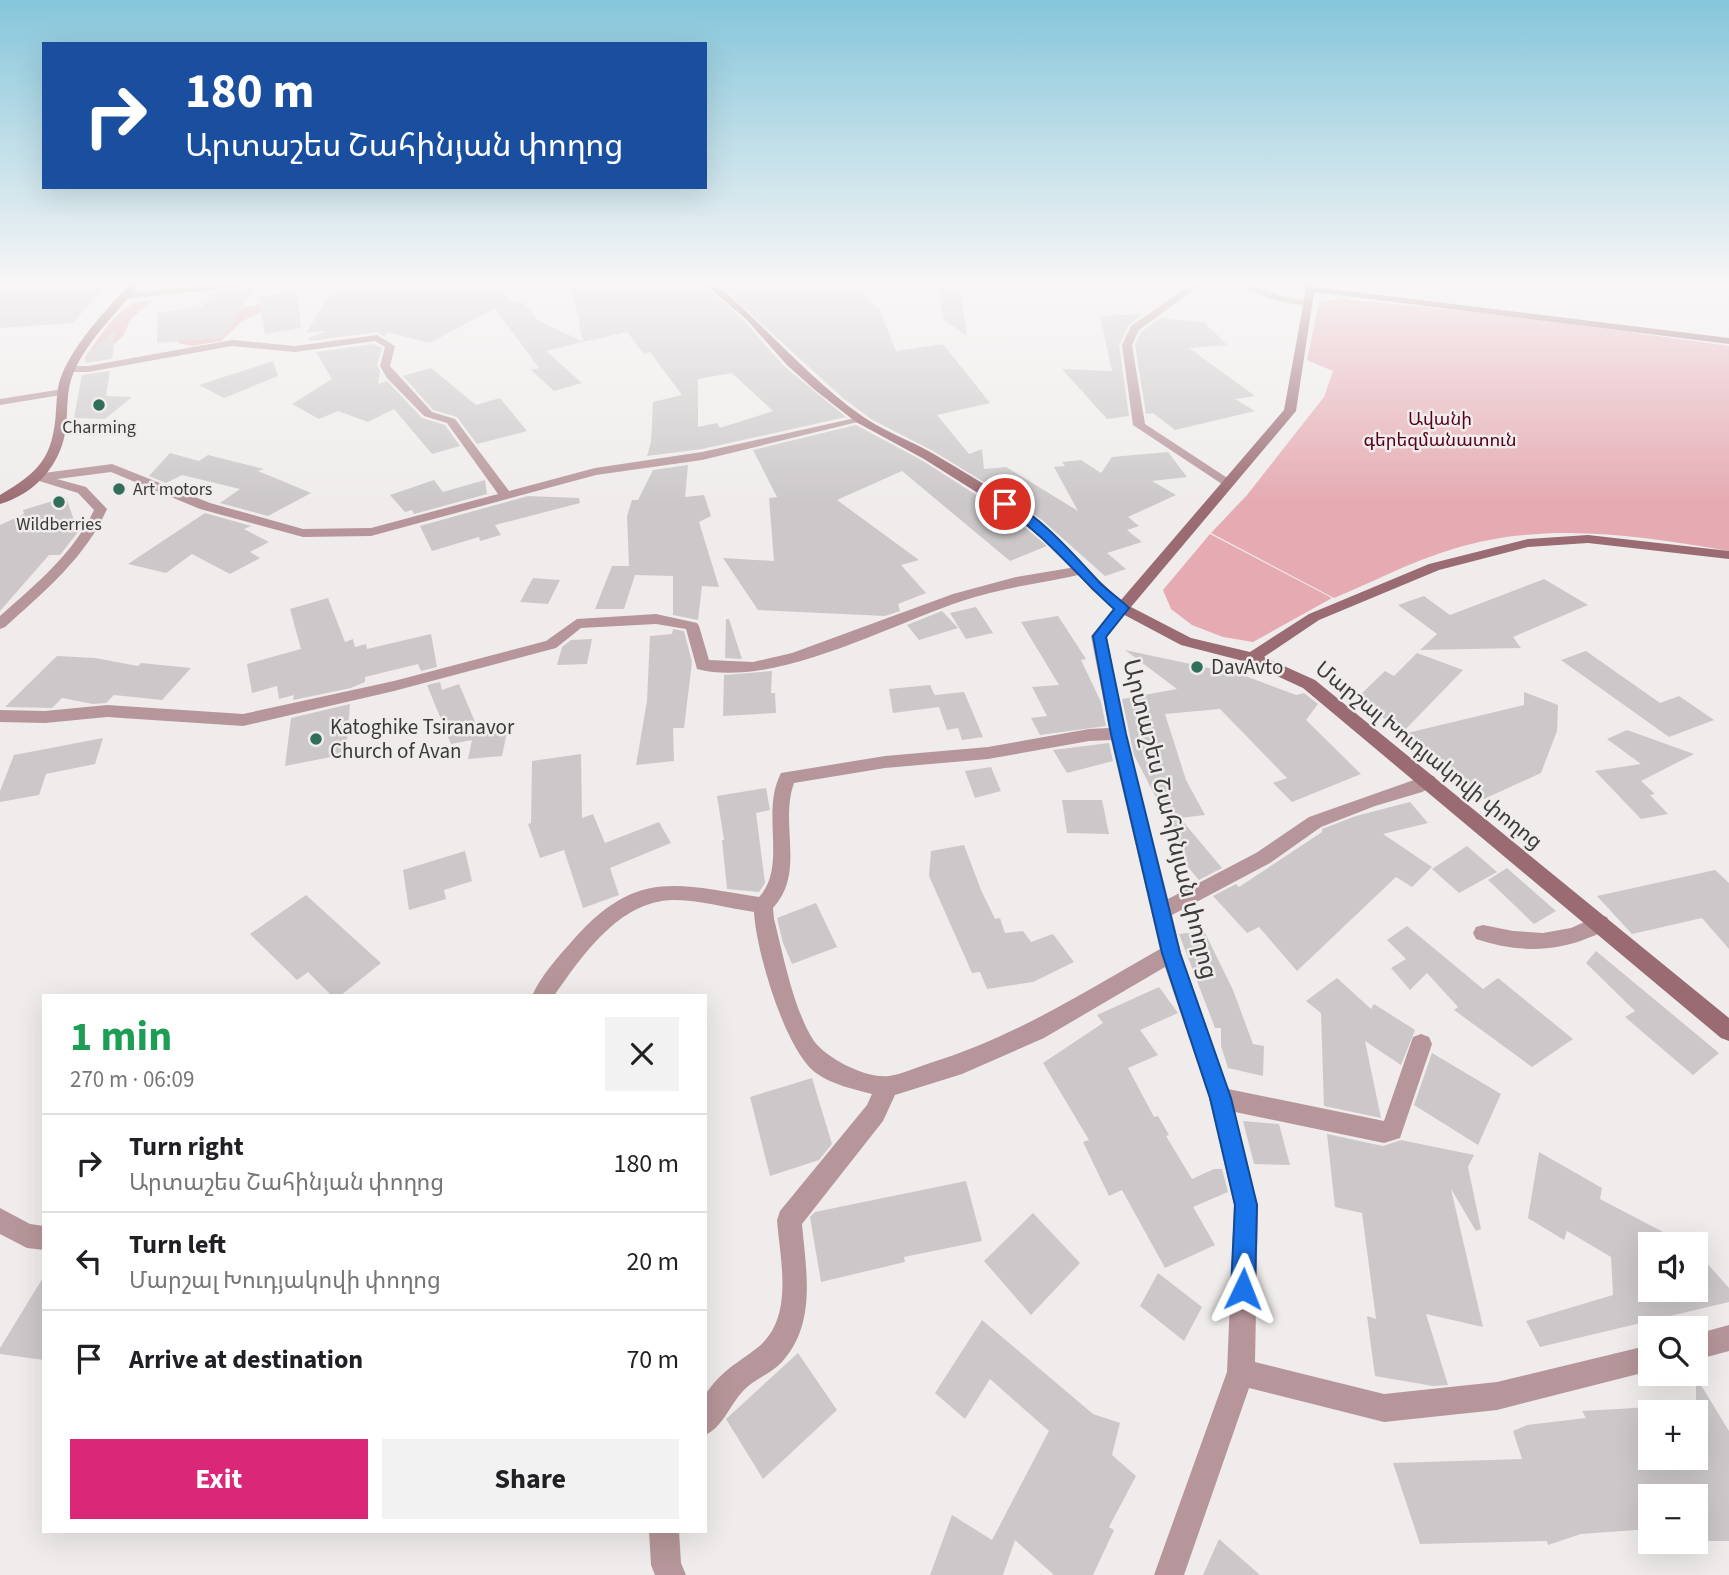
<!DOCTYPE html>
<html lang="en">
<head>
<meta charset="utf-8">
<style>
	body { margin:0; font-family:"Source Sans 3","Noto Sans Armenian",sans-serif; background:#f2f2f2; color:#202124; height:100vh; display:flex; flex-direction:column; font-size:26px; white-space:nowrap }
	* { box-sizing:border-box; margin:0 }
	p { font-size:23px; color:#757577 }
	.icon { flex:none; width:38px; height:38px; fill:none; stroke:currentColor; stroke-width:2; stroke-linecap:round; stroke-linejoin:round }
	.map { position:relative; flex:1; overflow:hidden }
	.sheet { position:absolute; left:42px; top:994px; width:665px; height:539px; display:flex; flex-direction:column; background:#fff; border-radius:0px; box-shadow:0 7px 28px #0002 }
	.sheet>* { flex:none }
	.guide { position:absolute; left:42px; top:42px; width:665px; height:147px; border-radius:0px; box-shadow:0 7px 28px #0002; background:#1a4fa0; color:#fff; overflow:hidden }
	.buttons { position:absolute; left:1638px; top:1232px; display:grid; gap:14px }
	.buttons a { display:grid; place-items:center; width:70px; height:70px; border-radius:0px; background:#fff; box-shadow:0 7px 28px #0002; font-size:35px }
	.pin { position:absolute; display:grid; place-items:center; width:60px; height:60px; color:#fff; margin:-30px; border:4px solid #fff; border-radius:50%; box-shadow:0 2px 7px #0007 }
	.me { position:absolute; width:77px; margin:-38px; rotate:2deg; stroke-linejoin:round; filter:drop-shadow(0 0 5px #0008) }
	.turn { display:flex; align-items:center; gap:24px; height:147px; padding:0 28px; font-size:32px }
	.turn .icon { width:91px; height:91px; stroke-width:2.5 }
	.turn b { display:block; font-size:49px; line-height:60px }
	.round { display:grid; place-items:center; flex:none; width:74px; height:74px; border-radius:0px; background:#f2f2f2 }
	.headline { display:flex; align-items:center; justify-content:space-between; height:119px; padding:0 28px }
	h1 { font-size:42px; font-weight:700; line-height:52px; color:#1e9e55 }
	.primary-button { display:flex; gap:14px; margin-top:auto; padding:14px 28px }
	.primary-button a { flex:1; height:80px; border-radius:0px; background:#db2777; color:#fff; font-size:28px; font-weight:700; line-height:80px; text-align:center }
	.primary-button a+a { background:#f2f2f2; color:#202124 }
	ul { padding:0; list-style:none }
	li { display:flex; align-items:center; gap:21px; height:98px; padding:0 28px; border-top:2px solid #e0e0e0 }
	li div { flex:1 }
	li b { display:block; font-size:26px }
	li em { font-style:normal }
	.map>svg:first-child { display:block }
	.green { fill:#e5aab2 }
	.building { fill:#ccc8c9; fill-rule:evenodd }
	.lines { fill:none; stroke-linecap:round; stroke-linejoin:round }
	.street { fill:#b6969a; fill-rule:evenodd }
	.secondary { fill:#9a6b72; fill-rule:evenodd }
	.route { fill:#1a73e8; stroke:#114b97; stroke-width:2 }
	.poi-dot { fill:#316f5b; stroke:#f0ecec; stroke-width:2.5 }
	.labels { text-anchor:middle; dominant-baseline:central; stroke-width:5; stroke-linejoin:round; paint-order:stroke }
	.far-park-label { font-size:18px; fill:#56001e; stroke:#f0ecec }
	.far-poi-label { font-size:18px; fill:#3c3a3a; stroke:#f0ecec }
	.poi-label { font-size:21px; fill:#3c3a3a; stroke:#f0ecec; text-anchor:start }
	.street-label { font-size:21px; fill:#3c3a3a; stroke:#f0ecec }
	.near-street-label { font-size:24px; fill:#3c3a3a; stroke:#f0ecec }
</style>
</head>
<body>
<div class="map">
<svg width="1729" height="1575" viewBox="0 0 1729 1575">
	<rect width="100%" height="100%" fill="#f0ecec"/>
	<g class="green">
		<path d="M1340 299 1516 316 1729 346V551C1636 535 1545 521 1453 549 1412 561 1373 582 1334 598L1211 533 1247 495 1324 397 1333 371 1307 360 1319 302Z"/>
		<path d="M152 301 131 319 123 336 105 352 84 359C101 337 120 297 152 301Z"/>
		<path d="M265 303 267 309 241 322 221 341 192 346 178 343 180 340 244 308Z"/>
		<path d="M1210 534 1332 598 1253 642 1223 637 1192 625 1171 609 1163 590Z"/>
	</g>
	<g class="building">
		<path d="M29 284H107L73 323 0 328V288Z"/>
		<path d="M422 284H494L515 303 523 302 538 320 583 342 546 351 582 383 554 391 531 370 539 368 495 308 430 343 386 332 385 337 377 332 310 341 308 338 327 331 306 333 330 294 403 290 405 286Z"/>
		<path d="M571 284H703L744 321 785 367 846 417 702 449 647 456 651 442 653 402 682 395 650 352 644 354 627 332 583 342ZM732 373 773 411 720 428 717 423 698 427V379Z"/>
		<path d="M718 284H857L864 295 879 309 896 351 943 344 990 403 937 415 969 454 982 449 984 469 1006 467 1078 511 1054 467 1065 466 1062 462 1081 460 1101 473 1112 457 1168 452 1187 477 1152 481 1176 495 1128 517 1139 526 1127 530 1142 542 1107 553 1126 569 1105 576 1042 520 1018 503 933 451 871 419 844 399Z"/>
		<path d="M256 285 223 338 157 343 158 313 204 306V303L209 302 208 293Z"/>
		<path d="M938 287 960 289 967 336 944 320Z"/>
		<path d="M298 291 301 328 265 334 259 297Z"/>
		<path d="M1143 314 1129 325 1119 345 1129 416 1107 419 1062 369 1112 371 1100 316Z"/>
		<path d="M1160 318 1204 322 1227 345 1189 348 1255 396 1235 399 1255 411 1175 430 1153 413 1146 414 1135 345 1141 332Z"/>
		<path d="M116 329 112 359 85 363 86 355Z"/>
		<path d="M374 344 382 348 377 365 380 371 378 384 387 381 422 418 445 425 460 446 432 454 394 409 368 422 338 411 319 419 292 404 332 379 316 352Z"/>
		<path d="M273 361 278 376 224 398 199 385Z"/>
		<path d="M431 368 476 405 500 398 527 431 477 444 457 417 433 410 403 376Z"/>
		<path d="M110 371 106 396 132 397 105 419 74 418 82 375Z"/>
		<path d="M856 425 923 461 1017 521 1047 546 1010 561 902 471 837 500 919 560 901 565 926 593 898 604 900 611 885 616 758 610 723 558 774 561 769 498 777 497 753 450Z"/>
		<path d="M170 453 199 461 208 455 264 469 258 471 311 493 268 516 220 503 240 489 182 475 166 483 149 476Z"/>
		<path d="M688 465 685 497 704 495 711 516 699 522 719 587 702 586 698 620 673 615V576L635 575 624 609H595L612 566H629L627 516 632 500H638L653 470Z"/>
		<path d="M434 480 443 492 485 480 487 494 414 514 412 510 405 512 390 495Z"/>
		<path d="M528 496 579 498 580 503 495 525 501 535 480 541 479 537 432 551 420 526Z"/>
		<path d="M66 497 78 532 60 555H49L0 611V525L24 514 23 510Z"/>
		<path d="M205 513 251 526 244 529 269 542 250 552 260 558 230 574 192 554 166 573 128 564Z"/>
		<path d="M533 578 560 580 548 604 520 602Z"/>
		<path d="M1544 579 1588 605 1513 637 1521 648 1420 650 1437 634 1398 605 1424 596 1450 615Z"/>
		<path d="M328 598 345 642 353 639 355 647 366 644 367 649 431 634 437 667 421 671 418 664 365 677V682L351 688 293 700 294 695 279 699 277 686 252 693 247 664 301 649 290 609Z"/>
		<path d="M976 607 993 633 966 639 950 613Z"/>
		<path d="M942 611 958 628 919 640 907 625Z"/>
		<path d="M1058 616 1086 659 1081 660 1101 702 1106 726 1040 735 1031 718 1047 716 1032 687 1059 685 1021 622Z"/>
		<path d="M726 619H729L742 659 725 658Z"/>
		<path d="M673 629 684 631 692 662 684 728H673L674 761 636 765 647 701 650 636 672 634Z"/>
		<path d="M592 639 587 664 557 665 562 647 571 640Z"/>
		<path d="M1125 650 1223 671 1224 668 1296 695 1304 693 1318 704 1306 720 1361 774 1292 802 1273 783 1287 778 1220 709 1165 714 1186 780 1205 815 1180 818 1222 868 1199 880 1175 852 1182 848 1134 755 1122 699 1177 689Z"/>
		<path d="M1586 651 1660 703 1679 696 1714 720 1669 737 1561 660Z"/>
		<path d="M1417 653 1463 670 1402 733 1358 697 1385 671 1394 676Z"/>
		<path d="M57 656 95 658 138 666 141 663 191 668 162 700 114 695 106 703 93 704 62 698 52 708 5 707Z"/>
		<path d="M772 671 771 693H775L776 713 723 716 724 675Z"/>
		<path d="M440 682 442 690 459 684 478 729 508 727 502 756 468 759 472 740 451 744 427 685Z"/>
		<path d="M930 685 937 700 935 695 964 692 983 737 962 740 958 728 947 730 939 707 893 713 889 689Z"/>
		<path d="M1524 692 1558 705 1557 731 1541 773 1484 799 1403 734 1524 705Z"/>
		<path d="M350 704 346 754 285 766 291 718Z"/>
		<path d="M1627 730 1694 754 1641 781 1655 794 1650 795 1668 814 1641 819 1595 771 1641 764 1607 739Z"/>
		<path d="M103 738 95 764 46 774 39 795 0 802V791L14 755Z"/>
		<path d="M1109 743 1113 761 1067 773 1053 750Z"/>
		<path d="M581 754 582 818 593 814 605 843 659 822 671 843 610 868 619 895 583 908 564 850 540 858 528 824 531 823 532 761Z"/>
		<path d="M991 767 1001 791 975 798 965 771Z"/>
		<path d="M766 788 770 810 756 813 765 883 759 892 727 889 722 840H724L717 796Z"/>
		<path d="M1062 800H1102L1109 834 1067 833Z"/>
		<path d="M1410 802 1428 823 1383 834 1432 867 1412 887 1396 877 1297 971 1259 927 1247 933 1213 896 1236 884 1239 887 1322 832V829L1356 816Z"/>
		<path d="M964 845 981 890 995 919 1000 918 1005 933 1023 931 1031 942 1053 934 1074 962 1033 982 987 989 980 972 972 973 929 876 931 851Z"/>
		<path d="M1467 846 1497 872 1459 893 1432 869Z"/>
		<path d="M465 851 472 881 444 890 446 899 409 910 403 870Z"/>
		<path d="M1507 868 1556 911 1534 924 1488 880Z"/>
		<path d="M1715 870 1729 883V949L1702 918 1632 934 1597 896Z"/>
		<path d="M306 895 381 963 340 996H332L308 972 297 980 250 934Z"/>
		<path d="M816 903 837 947 792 964 783 943 777 918Z"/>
		<path d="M1407 926 1483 989 1498 978 1573 1039 1532 1067 1454 1010 1458 1007 1427 973 1410 990 1391 968 1406 959 1387 940Z"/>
		<path d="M1204 931 1233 990 1253 1044 1264 1046 1263 1076 1228 1068 1221 1046V1028H1215L1179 934Z"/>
		<path d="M1596 951 1719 1053 1693 1075 1625 1017 1635 1011 1586 963Z"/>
		<path d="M1337 978 1371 1009 1374 1004 1415 1030 1401 1065 1365 1041 1381 1118 1324 1106 1321 1013 1306 1001Z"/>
		<path d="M1159 987 1178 1013 1140 1030 1158 1055 1128 1068 1154 1117 1158 1116 1169 1135 1166 1136 1192 1179 1214 1169H1222L1228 1192 1193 1207 1215 1245 1165 1268 1122 1190 1109 1196 1083 1142 1089 1140 1043 1063 1103 1023 1097 1015Z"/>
		<path d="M1432 1053 1501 1094 1478 1145 1414 1105Z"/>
		<path d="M812 1078 832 1144 819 1160 770 1176 750 1097Z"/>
		<path d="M1243 1121 1279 1124 1290 1165 1254 1164Z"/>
		<path d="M1327 1134 1383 1146 1401 1140 1474 1155 1468 1167 1481 1229 1476 1231 1451 1189 1483 1327 1426 1314 1448 1385 1433 1386 1375 1376 1367 1316 1376 1319 1362 1213 1335 1207Z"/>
		<path d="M1539 1152 1602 1188 1600 1199 1686 1244H1650V1290H1696V1251L1729 1288V1302L1540 1347 1526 1321 1613 1295 1611 1257 1567 1231 1564 1240 1528 1218Z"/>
		<path d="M966 1181 982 1241 904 1257 905 1262 821 1282 810 1217 815 1212Z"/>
		<path d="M1033 1213 1080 1263 1031 1315 984 1261Z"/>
		<path d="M1158 1273 1202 1307 1184 1341 1140 1306Z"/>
		<path d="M44 1276V1360L0 1354V1348Z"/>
		<path d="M982 1320 1093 1414 1120 1423 1112 1455 1136 1476 1109 1527 1114 1530 1093 1575H1054L1015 1540 1003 1575H930L952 1515 992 1540 1049 1431 990 1379 965 1419 935 1393Z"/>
		<path d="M798 1353 837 1410 763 1479 726 1419Z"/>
		<path d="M1696 1377 1729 1431V1541H1696V1496H1650V1529L1581 1534 1548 1545 1547 1541 1420 1544 1393 1463 1522 1459 1513 1431 1527 1425 1586 1418 1582 1411 1650 1407V1458H1696Z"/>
		<path d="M1219 1539 1260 1575H1203Z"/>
	</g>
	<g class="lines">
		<g class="street">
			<path d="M216 284H243L238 287 124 299 119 296 124 293Z"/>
			<path d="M1192 284H1202L1139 330 1132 345 1145 424 1232 481V487L1228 488 1133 425 1122 345 1131 326Z"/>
			<path d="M1239 284H1251L1278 295 1314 302C1299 311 1253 294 1239 284Z"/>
			<path d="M1295 284H1306L1316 289 1311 292Z"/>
			<path d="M377 335 395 346 390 366 432 412 455 419 509 491 595 468 702 452 860 417 866 420 702 460 596 475 371 536 303 537 200 509 111 472 57 479 86 487 107 509C86 557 44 592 5 627L0 629V616C35 585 74 553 94 510L78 493 36 480V474L112 464 210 503 303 529 371 528 498 494 447 423 424 416 387 378 380 366 385 347 375 341 295 352 232 346 88 372H69L64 369 69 366H88L232 340 295 346Z"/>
			<path d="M63 389 67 390V394L0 405V399Z"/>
			<path d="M1082 566 1087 567V573C1045 583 1003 587 962 601 889 625 773 689 697 669L686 629 656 624 581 628 556 648 394 691 243 726 107 717 45 723 0 722V710L45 711 107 705 243 714 394 681 546 641 577 619 656 614 697 623 699 626 709 660 753 662 792 653 953 594 1016 577Z"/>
			<path d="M1122 604 1129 608 1107 637 1126 734 1168 899 1256 853 1309 817 1428 775 1434 776 1437 781 1434 786 1422 792 1375 806 1321 827 1270 863 1172 915 1181 953 1228 1089 1384 1121 1413 1037 1421 1034 1429 1037 1432 1044 1400 1138 1384 1143 1235 1112 1258 1205 1255 1362 1384 1394 1497 1382 1650 1345V1371L1497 1410 1384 1422 1249 1388 1184 1575H1154L1227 1372 1234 1205 1209 1098 1165 967 1044 1038 962 1074 895 1095 883 1121 802 1224C806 1271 817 1323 782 1362 771 1374 754 1379 743 1391 730 1405 722 1428 705 1435V1395C722 1370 735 1365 757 1348 795 1319 780 1260 777 1220L780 1211 867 1105 872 1094C853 1089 833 1085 816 1073 785 1050 756 951 754 912 727 908 700 900 673 900 619 901 582 956 554 996H532C541 975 559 956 573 940 636 869 675 884 759 897 788 866 760 813 781 773L885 756 988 747 1089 729 1109 728 1091 636 1117 605ZM1111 740 1160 949C1086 991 1013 1038 930 1063 917 1067 903 1074 889 1076 867 1079 827 1059 814 1041 794 1011 783 954 774 919L773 908C806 872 779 825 794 783L885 768 988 759 1089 741Z"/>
			<path d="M1600 915 1607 917 1610 923C1606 931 1597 935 1588 938 1551 953 1514 952 1476 939L1473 933 1476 927 1483 925 1513 931 1543 933 1571 928Z"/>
			<path d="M0 1208 30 1224 44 1226V1250L27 1248 0 1234Z"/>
			<path d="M1729 1325V1351L1696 1360V1334Z"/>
			<path d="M649 1531H679L681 1563 686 1575H655L651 1565Z"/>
		</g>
		<g class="secondary">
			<path d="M130 284H140C117 313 87 340 73 374 66 391 68 410 66 427 62 464 35 494 0 504V495C39 472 53 458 56 411 57 398 57 386 62 374 77 340 106 310 130 284Z"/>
			<path d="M705 284H715C766 326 807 377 862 416 883 431 909 440 932 453 964 472 997 491 1028 513 1063 537 1088 573 1121 600L1284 410 1307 284H1315V287L1729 338V344L1314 292 1296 411 1131 607 1191 638 1250 652 1309 614 1429 564 1528 539 1588 535 1729 551V559L1588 543 1528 547 1439 570 1319 620 1264 657 1315 680 1729 1018V1041L1721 1038 1303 688 1247 662 1181 645 1117 611 1092 590 1059 553 1019 519 924 459 856 422 815 390 787 365 746 319Z"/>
		</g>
	</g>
	<linearGradient id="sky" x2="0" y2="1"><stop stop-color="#85c6da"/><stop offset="0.56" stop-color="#f8f6f6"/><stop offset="1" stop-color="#f8f6f6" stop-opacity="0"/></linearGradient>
	<rect width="1729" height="504" fill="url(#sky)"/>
	<path class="route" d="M1001 502C1026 498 1083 565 1100 583 1109 592 1120 599 1129 608L1106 637 1126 734 1180 953 1231 1098 1257 1205 1255 1289 1251 1297 1243 1301 1235 1297 1231 1289 1235 1205 1210 1098 1162 953 1111 734 1093 636 1114 609C1076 575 1045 534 1001 506Z"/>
	<g class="poi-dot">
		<circle cx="99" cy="405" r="7"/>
		<circle cx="119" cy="489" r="7"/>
		<circle cx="59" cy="502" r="7"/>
		<circle cx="1197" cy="667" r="7"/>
		<circle cx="316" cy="739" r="7"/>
	</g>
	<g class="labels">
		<g class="far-park-label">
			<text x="1440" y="419">Ավանի<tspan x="1440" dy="21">գերեզմանատուն</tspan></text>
		</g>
		<g class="far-poi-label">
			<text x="99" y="427">Charming</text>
			<text x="133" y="489" text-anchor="start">Art motors</text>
			<text x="59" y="524">Wildberries</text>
		</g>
		<g class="poi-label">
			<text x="1211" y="667">DavAvto</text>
			<text x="330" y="727">Katoghike Tsiranavor<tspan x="330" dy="24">Church of Avan</tspan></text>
		</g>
		<g class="street-label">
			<text transform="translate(1429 755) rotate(39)">Մարշալ Խուդյակովի փողոց</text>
		</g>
		<g class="near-street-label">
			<text transform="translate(1170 819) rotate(76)">Արտաշես Շահինյան փողոց</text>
		</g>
	</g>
</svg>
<div class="buttons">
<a><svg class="icon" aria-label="sound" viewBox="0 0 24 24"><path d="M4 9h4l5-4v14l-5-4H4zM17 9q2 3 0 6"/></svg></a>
<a><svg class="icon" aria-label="search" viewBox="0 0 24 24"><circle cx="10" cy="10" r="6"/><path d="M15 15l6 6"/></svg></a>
<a>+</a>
<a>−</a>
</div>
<div class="pin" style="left:1005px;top:504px;background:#d93025"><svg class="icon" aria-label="arrive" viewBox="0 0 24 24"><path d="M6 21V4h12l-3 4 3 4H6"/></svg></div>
<svg class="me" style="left:1243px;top:1289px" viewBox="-20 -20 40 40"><path d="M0-17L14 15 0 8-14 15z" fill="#1a73e8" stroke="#fff" stroke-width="4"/></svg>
<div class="guide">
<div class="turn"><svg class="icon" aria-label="right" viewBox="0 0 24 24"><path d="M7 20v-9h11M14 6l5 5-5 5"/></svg><div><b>180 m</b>Արտաշես Շահինյան փողոց</div></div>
</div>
<section class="sheet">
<div class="headline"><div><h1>1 min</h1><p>270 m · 06:09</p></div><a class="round"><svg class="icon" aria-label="close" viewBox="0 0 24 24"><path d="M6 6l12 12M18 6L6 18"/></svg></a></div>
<ul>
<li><svg class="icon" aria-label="right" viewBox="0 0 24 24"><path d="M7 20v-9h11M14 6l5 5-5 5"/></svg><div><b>Turn right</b><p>Արտաշես Շահինյան փողոց</p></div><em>180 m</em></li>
<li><svg class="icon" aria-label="left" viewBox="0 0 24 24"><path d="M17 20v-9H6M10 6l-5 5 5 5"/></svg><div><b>Turn left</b><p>Մարշալ Խուդյակովի փողոց</p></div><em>20 m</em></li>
<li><svg class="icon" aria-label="arrive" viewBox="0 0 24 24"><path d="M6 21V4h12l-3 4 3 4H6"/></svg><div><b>Arrive at destination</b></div><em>70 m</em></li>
</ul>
<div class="primary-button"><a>Exit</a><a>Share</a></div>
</section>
</div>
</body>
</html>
